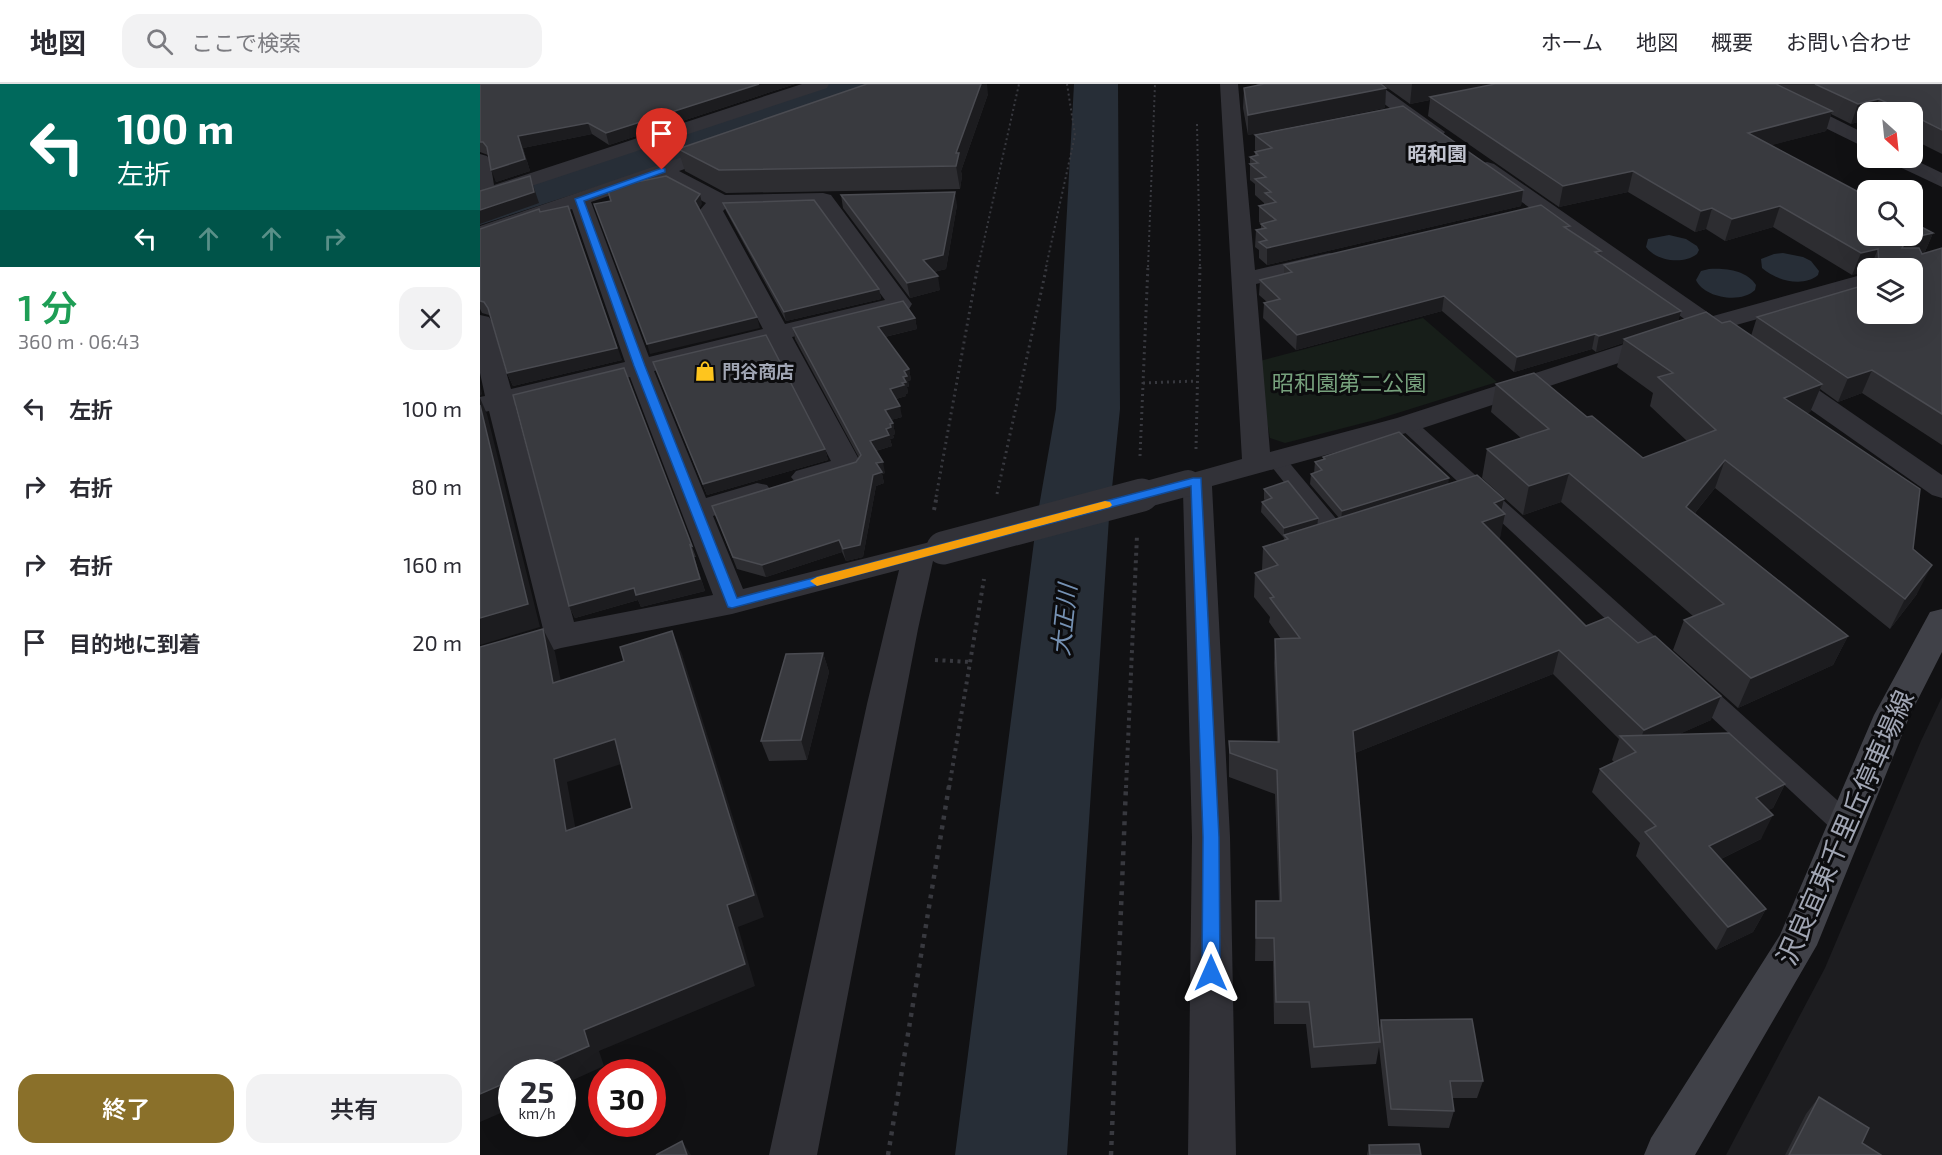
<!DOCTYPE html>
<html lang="ja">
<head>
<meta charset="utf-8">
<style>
	body { margin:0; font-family:"Exo 2","Noto Sans JP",sans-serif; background:#f2f2f3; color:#2b2b33; height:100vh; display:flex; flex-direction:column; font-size:22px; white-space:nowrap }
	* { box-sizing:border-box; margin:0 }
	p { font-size:20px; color:#7c7c81 }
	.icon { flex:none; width:33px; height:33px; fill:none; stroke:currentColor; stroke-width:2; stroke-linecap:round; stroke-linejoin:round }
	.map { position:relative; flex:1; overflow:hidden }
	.side { display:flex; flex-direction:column; background:#fff; width:480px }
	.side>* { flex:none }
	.banner { background:#00695c; color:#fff; overflow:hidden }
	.needle { width:39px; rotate:153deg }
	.fabs { position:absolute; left:1377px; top:18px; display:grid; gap:12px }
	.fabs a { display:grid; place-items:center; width:66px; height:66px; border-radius:12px; background:#fff; box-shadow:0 6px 24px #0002; font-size:30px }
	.speed { position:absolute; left:18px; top:975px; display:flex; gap:12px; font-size:30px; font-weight:700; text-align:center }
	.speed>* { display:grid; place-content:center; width:78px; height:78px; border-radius:50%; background:#fff; box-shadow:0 6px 24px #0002; line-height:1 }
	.speed small { font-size:15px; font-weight:400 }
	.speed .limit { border:9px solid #d22; background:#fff; color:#111 }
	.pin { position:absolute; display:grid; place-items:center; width:51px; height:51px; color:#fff; margin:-62px -26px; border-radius:50% 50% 50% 0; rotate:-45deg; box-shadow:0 0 6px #0007 }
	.pin .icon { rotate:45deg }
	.me { position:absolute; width:66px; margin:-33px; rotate:0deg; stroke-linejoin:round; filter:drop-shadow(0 0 4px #0008) }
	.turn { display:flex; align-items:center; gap:21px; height:126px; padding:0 18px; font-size:27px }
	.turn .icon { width:78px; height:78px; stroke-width:2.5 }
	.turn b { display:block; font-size:42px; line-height:51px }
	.lanes { display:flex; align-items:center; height:57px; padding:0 18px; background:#0003; justify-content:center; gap:30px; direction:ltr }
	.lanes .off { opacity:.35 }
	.round { display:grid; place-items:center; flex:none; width:63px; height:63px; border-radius:18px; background:#f2f2f3 }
	.overview { display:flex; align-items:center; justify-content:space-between; height:102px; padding:0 18px }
	h1 { font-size:36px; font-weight:600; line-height:45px; color:#1e9e55 }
	.primary-button { display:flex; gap:12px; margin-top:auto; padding:12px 18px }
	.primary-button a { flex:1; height:69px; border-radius:18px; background:#8a702a; color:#fff; font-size:24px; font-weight:600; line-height:69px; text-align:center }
	.primary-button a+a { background:#f2f2f3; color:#2b2b33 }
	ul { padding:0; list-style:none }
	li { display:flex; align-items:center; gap:18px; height:78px; padding:0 18px }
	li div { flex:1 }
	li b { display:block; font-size:22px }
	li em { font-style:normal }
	header { display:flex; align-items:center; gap:36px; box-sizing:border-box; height:84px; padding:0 30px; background:#fff; border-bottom:2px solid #e1e1e2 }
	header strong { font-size:28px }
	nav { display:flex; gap:33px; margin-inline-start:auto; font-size:21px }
	.search { width:420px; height:54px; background:#f2f2f3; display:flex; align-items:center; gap:15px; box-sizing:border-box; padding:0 21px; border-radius:18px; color:#7c7c81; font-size:22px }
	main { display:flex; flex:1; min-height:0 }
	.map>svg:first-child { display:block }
	.built { fill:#1d1d20 }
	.green { fill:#171e19 }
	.water { fill:#272e37 }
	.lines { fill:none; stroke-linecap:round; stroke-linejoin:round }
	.river { fill:#272e37; fill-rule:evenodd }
	.path-far3 { stroke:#38393f; stroke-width:2; stroke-dasharray:2 3; stroke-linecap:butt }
	.path-far2 { stroke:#38393f; stroke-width:3; stroke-dasharray:2 4; stroke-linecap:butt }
	.path-far1 { stroke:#38393f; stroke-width:4; stroke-dasharray:3 4.5; stroke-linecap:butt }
	.path { stroke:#38393f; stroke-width:4.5; stroke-dasharray:4 6; stroke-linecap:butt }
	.service { fill:#323238; fill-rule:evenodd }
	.minor { fill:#323238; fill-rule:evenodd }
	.secondary { fill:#404148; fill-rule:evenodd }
	.minor-bridge-far1 { stroke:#323238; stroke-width:26 }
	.minor-bridge { stroke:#323238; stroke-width:33 }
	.wall { fill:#2d2d31 }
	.shaded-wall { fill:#1c1c1f }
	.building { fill:#393a3f; stroke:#4a4b51; stroke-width:1.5; fill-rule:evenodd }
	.route { fill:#1a73e8; stroke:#114b97; stroke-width:1.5 }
	.slow { fill:#f59e0b }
	.labels { text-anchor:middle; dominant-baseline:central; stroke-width:6; stroke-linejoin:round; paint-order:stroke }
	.far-poi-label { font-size:18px; font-weight:bold; fill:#a1a6b4; stroke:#0c0c0e; text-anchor:start }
	.far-neighbourhood-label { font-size:20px; font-weight:bold; fill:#c2c5d0; stroke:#0c0c0e }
	.park-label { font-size:22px; fill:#77a17d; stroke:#0c0c0e }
	.water-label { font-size:24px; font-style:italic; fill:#7591b3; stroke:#0c0c0e }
	.near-street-label { font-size:27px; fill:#a1a6b4; stroke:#0c0c0e }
</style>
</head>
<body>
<header>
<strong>地図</strong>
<div class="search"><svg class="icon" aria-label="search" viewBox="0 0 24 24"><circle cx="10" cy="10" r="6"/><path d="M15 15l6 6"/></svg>ここで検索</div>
<nav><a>ホーム</a><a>地図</a><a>概要</a><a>お問い合わせ</a></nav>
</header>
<main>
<section class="side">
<div class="banner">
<div class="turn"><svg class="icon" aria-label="left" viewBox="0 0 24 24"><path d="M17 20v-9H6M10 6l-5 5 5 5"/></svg><div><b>100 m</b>左折</div></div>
<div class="lanes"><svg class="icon" aria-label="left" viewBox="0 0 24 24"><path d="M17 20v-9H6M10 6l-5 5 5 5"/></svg><svg class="icon off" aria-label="ahead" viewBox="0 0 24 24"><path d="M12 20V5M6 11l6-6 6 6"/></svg><svg class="icon off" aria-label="ahead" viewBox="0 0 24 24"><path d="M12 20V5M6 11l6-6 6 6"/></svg><svg class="icon off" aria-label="right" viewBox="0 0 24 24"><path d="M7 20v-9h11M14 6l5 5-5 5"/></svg></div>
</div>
<div class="overview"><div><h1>1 分</h1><p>360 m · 06:43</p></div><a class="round"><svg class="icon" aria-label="close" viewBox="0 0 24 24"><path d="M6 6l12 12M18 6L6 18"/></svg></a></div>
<ul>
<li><svg class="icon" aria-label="left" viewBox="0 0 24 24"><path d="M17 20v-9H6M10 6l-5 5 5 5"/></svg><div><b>左折</b></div><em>100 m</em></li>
<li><svg class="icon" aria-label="right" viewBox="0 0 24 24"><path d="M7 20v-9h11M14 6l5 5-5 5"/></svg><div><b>右折</b></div><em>80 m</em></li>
<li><svg class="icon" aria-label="right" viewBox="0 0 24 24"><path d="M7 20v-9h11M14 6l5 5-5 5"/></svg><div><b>右折</b></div><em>160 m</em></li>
<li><svg class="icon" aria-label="arrive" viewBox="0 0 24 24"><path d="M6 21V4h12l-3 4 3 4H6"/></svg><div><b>目的地に到着</b></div><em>20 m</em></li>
</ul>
<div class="primary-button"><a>終了</a><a>共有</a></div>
</section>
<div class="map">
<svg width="1462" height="1071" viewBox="0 0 1462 1071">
	<rect width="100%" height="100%" fill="#111113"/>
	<path class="built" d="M1462 613V1071H1246L1345 884 1441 657Z"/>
	<path class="green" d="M943 234 1017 298 895 336 805 359 790 354 776 278Z"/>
	<g class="water">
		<path d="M1189 151 1206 155 1217 162 1219 166 1217 170C1203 181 1176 177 1166 163L1168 155Z"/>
		<path d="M1303 169 1323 173 1331 177 1339 187 1338 191C1323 204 1295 196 1282 184L1281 175 1294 170Z"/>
		<path d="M1229 185C1246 184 1266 186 1276 201L1275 206C1261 220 1224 214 1216 196L1221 187Z"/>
	</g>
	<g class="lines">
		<g class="river">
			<path d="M334 0H399L392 9 282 49 0 141V108Z"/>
			<path d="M594 0H638L640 325 629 434 587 1071H475L557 434 576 325Z"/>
		</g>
		<g class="path-far3">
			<path d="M717 40 720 183"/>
			<path d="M498 183 539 0"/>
			<path d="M566 183 595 51 587 0"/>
			<path d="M668 183 675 0"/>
		</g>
		<g class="path-far2">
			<path d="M663 299 717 297"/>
			<path d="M716 365 720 181"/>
			<path d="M660 372 668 181"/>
			<path d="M517 410 567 181"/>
			<path d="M456 413 498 181"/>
		</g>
		<g class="path-far1">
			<path d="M454 426 457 411"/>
			<path d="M455 576 491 578"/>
			<path d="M469 704 504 495"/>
			<path d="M646 704 657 451"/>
		</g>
		<g class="path">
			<path d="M408 1071 469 702"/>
			<path d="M631 1071 646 702"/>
		</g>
		<g class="service">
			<path d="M927 334 934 336 1376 733 1380 741 1376 749 1366 752 1356 749 920 344 917 340 920 336Z"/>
			<path d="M795 368 802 370 863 443 866 448 863 453 855 455 847 453 788 378 785 374 788 370Z"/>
		</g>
		<g class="minor">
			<path d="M322 0H349L347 4 0 119V70L7 72 10 76 14 101Z"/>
			<path d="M740 0H758L775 186 849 169 857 171 861 176 857 181 776 200 790 368 917 334 1210 239 1000 88 997 84 1000 80 1007 78 1014 80 1233 232 1388 189V204L1249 243 1255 250 1251 255 1242 258 1226 250 937 346 732 402 750 753 756 1071H708L712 753 703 407 698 405 693 399 698 393 762 375Z"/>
			<path d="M877 0H898L965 48 962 52H948Z"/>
			<path d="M1262 0H1285L1388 51V65L1264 4Z"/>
			<path d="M243 59 250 61 253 65 250 69 199 87 245 111 343 109 351 111 432 220 429 225 312 253 382 381C374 393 330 403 316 399L311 393 316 387 351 377 290 259 174 287 226 414 277 399 287 401 292 408 287 415 233 432 263 505 458 456 469 459 474 466 469 473 453 477 438 545 337 1071H289L387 620 419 486 252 530 81 564 0 587V563L63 545 9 327 0 329V313L5 312 0 289V231L9 233 12 238 31 305 145 278 92 125 0 157V142ZM180 94 226 119 220 126 283 245 169 273 111 118ZM336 122 405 216 305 240 243 127 246 124ZM150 293 233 511 94 538 35 321Z"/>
			<path d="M1406 74H1431L1462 89V103L1409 78Z"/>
			<path d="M1299 283 1308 285 1462 391V414L1452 411 1290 297 1286 291 1290 285Z"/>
		</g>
		<path class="secondary" d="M1462 525V568L1430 631 1337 861 1215 1071H1164L1171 1054 1300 851 1394 631 1450 528Z"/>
		<path class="minor-bridge-far1" d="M656 413 708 399"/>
		<path class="minor-bridge" d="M463 464 662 411"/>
	</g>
	<g class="wall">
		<path d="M0 0H315L129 61 112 50 43 64 50 87 16 98 8 71 0 68Z"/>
		<path d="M776 0H901L906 4 905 24 768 51 763 24 764 4 778 1Z"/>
		<path d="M902 0H1462V70L1432 55V28H1388V35L1371 40 1351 30 1346 47 1291 61 1453 149 1444 170 1462 164V361L1382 309 1358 318 1340 305 1330 328 1327 329 1433 465 1437 510 1410 545 1235 404 1215 429 1368 552 1353 581 1258 624 1193 566 1204 536 1213 532 1081 418 1043 431 1002 394 1007 365 1041 354 1011 328 1016 300 1107 333 1163 374 1207 357 1170 322 1173 309 1137 283 1143 259 1116 268 1112 265 1034 288 962 227 816 266 783 234 784 219 787 218 779 211 780 196 804 190V181L1089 146 1121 167 1120 171 1201 227 1198 237 1242 239 1271 252 1277 233 1388 230 1432 184H1388L1372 191 1293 143 1245 157 1226 145 1215 148 1148 108 1079 123 948 32 950 16 930 20Z"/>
		<path d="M508 10 481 87 482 92 480 105 246 109 205 87 198 65Z"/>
		<path d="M775 51 1043 106 1041 122 787 181 779 174V166L775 163 776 146 781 145V140L779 138V122L784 121V119L775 111V100L770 96V73L775 72V68H777L775 66Z"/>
		<path d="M361 111 477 121 466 185 454 188 460 206 430 214 363 124Z"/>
		<path d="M243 119 399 205 401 215 306 237 246 127Z"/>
		<path d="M60 128 142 276 33 302 27 289 11 232 9 231 2 229 0 225V145Z"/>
		<path d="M435 234 437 245 405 253 429 285 431 296 428 297 429 303H427L428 309 426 310V312L416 315 422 333 411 336 413 339 415 350 413 351 414 354 410 355 412 362 396 367 405 389 402 390 404 399 396 402 383 473 366 477 362 468 286 493 257 485 232 422 376 378 379 374 315 255 313 244Z"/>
		<path d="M173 278 345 365 348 376 227 411Z"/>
		<path d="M144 284 216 473H214L225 507 161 523 158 516 95 534 89 522Z"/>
		<path d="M843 373 969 400 1022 427 1020 454 1019 455 1106 542 1231 636 1199 650 1305 700 1293 724 1288 726 1281 755 1241 775 1286 825 1273 848 1236 866 1156 772 1160 759 1112 708 1120 685 1134 678 1132 676 1139 655 1073 590 875 669 899 947 901 936 1003 997 997 1014H972L974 1027 969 1044 908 1042 899 963 896 980 831 984 826 940H794L793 877H775L776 817H799L795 710 749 693V657L797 658 794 579 795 555H801L789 538 790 533 774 513 775 489 782 486 783 463 804 456V454L781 428 782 418 785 417 784 415V405L838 434 837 440 859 434 830 400 831 390 834 389 835 378 843 375Z"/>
		<path d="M343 569 349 588 327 676 289 677 281 657Z"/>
		<path d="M1339 1013 1382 1059 1401 1071H1305L1326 1030Z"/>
		<path d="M889 1061 941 1071H887Z"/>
	</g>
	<g class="shaded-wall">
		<path d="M279 0H315L129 61 126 49Z"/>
		<path d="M501 0H507L508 10 481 87 482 92 480 105 476 82V69Z"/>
		<path d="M932 0H1028L950 13V16L930 20Z"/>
		<path d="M906 4 905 24 768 51V31Z"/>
		<path d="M1399 15 1394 28H1388V35L1371 40 1378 20Z"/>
		<path d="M1352 27 1346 47 1262 69 1268 49Z"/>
		<path d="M108 39 112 50 43 64 50 87 16 98 11 86 38 52Z"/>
		<path d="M1153 87 1148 108 1079 123 1083 102Z"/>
		<path d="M50 92 59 119 0 140V126Z"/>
		<path d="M1043 106 1041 122 787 181V164Z"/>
		<path d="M475 108 477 121 466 185 445 190 443 176Z"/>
		<path d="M220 110 222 120 218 127 215 117Z"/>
		<path d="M88 122 142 276 33 302 27 289Z"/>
		<path d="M1300 122 1293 143 1245 157 1252 135Z"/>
		<path d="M1232 124 1226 145 1215 148 1221 127Z"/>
		<path d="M1453 149 1444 170 1422 164 1427 155Z"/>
		<path d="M1398 165 1390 184H1388V188L1372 191 1381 169Z"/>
		<path d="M458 192 460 206 430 214 427 199Z"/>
		<path d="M399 205 401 215 306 237 304 228Z"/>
		<path d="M964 212 962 227 816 266 817 251Z"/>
		<path d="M1201 227 1197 242 1144 255 1143 259 1116 268 1119 252Z"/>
		<path d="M277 233 280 244 170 270 167 260Z"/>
		<path d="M435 234 437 245 400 254 398 243Z"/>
		<path d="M1115 250 1112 265 1034 288 1037 273Z"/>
		<path d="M429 285 431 296 428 297 429 303H427L428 309 426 310V312L412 316 410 305 423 293 424 287Z"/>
		<path d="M1392 286 1382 309 1358 318 1368 294Z"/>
		<path d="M0 299 2 310 0 312Z"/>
		<path d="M1342 300 1330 328 1293 342 1304 314Z"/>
		<path d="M0 314 7 330 60 543 0 561Z"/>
		<path d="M420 322 422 333 407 337 405 326Z"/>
		<path d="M413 339 415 350 413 351 414 354 410 355 412 362 392 368 390 357 406 345 410 340Z"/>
		<path d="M345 365 348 376 227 411 223 400Z"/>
		<path d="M1245 376 1235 404 1196 452 1206 423Z"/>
		<path d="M403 378 405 389 402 390 404 399 396 402 383 473 366 477 363 465 396 379Z"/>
		<path d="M1089 389 1081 418 1043 431 1049 402Z"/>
		<path d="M969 394 968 404 861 436 862 427Z"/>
		<path d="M1024 415 1020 432 1025 430 1020 454 998 462 1002 438 1014 419Z"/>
		<path d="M838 434 837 444 804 451V454V444Z"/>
		<path d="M359 456 362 468 286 493 282 481Z"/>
		<path d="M210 461 225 507 161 523 158 516 95 534 89 522 154 504Z"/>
		<path d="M1452 481 1437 510 1410 545 1425 515Z"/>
		<path d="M63 545 75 568 86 622 73 599Z"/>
		<path d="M192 547 202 570 284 833 258 843 275 902 119 967 124 982 82 1001V988H49L104 946 247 821Z"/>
		<path d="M1368 552 1353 581 1258 624 1271 594Z"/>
		<path d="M1079 566 1073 590 870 671 873 647Z"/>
		<path d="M343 569 349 588 327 676 321 656Z"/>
		<path d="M1241 612 1231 636 1155 670 1164 646Z"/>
		<path d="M135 655 147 678 87 698 100 769 86 747 74 675Z"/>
		<path d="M1305 700 1293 724 1265 738 1276 714Z"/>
		<path d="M1293 731 1281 755 1219 786 1229 762Z"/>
		<path d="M1286 825 1273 848 1236 866 1248 843Z"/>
		<path d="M32 996V1024L0 1038V1010Z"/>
		<path d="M202 1057 211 1071H207Z"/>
	</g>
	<g class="building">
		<path d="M0 0H279L126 49 108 39 38 52 45 75 11 86 7 63 3 58H0Z"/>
		<path d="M387 0H501L476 69H479L476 82 239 86 198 65Z"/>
		<path d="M784 0H901L906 4 768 31 764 4Z"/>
		<path d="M1015 0H1296L1352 27 1268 49 1388 113V152H1432V138L1453 149 1427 155 1422 164H1439L1442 170 1462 164V330L1392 286 1368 294 1277 233 1388 200V230H1432V184H1407L1399 180 1398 165 1381 169 1300 122 1252 135 1232 124 1221 127 1153 87 1083 102 950 13Z"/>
		<path d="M1335 0H1462V46L1432 31V28H1427L1399 15 1378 20Z"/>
		<path d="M923 22 1043 106 787 164 779 158 787 156 776 146 786 144 781 140 796 136 779 122 796 118 785 109 791 108 775 95 786 93 770 80 778 79 770 73 778 71 775 68 792 64 775 51Z"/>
		<path d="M50 92 54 108 0 126V107Z"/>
		<path d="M186 92 220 110 215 117 277 233 167 260 114 120 131 117 127 104Z"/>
		<path d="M475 108 463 171 443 176 458 192 427 199 361 111Z"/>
		<path d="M334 116 399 205 304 228 243 119Z"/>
		<path d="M1061 121 1090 142 1084 143 1121 167 1115 168 1201 227 1119 252 1115 250 1037 273 964 212 817 251 784 219 800 215 780 196 812 188 804 181Z"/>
		<path d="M88 122 137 264 27 289 8 224 4 218 0 217V145L59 125 60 128Z"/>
		<path d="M423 217 435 234 398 243 429 285 424 287 427 292 423 293 426 298 422 299 424 301 410 305 420 322 405 326 413 339 410 340 411 343 406 345 409 351 390 357 403 378 396 379 402 388 393 391 380 461 363 465 359 456 282 481 253 473 232 422 376 378 381 371 313 244Z"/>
		<path d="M1226 228 1242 239 1250 237 1342 300 1304 314 1440 405 1433 465 1452 481 1425 515 1245 376 1206 423 1368 552 1271 594 1204 536 1244 520 1089 389 1049 402 1007 365 1069 345 1016 300 1054 289 1107 333 1112 332 1163 374 1236 346 1178 293 1193 289 1144 255Z"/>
		<path d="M286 251 345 365 223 400 173 278Z"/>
		<path d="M144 284 212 462 210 461 220 495 156 511 154 504 89 522 33 311Z"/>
		<path d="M0 321 48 520 0 534Z"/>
		<path d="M919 348 969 394 862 427 831 390 842 386 835 378 845 375 843 373Z"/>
		<path d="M997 391 1024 415 1014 419 1025 430 1002 438 1106 542 1128 533 1158 559 1175 552 1241 612 1164 646 1079 566 873 647 900 958 834 963 829 918H796L794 854H776V817H801L797 686 750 669 749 657 799 658 795 555 820 554 790 514 794 513 775 489 798 481 783 463 808 455 804 451Z"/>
		<path d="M808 397 838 434 804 444 782 418 792 414 784 405Z"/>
		<path d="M63 545 73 599 144 577 140 563 192 547 274 811 247 821 265 880 104 946 109 962 49 988H32V996L0 1010V563ZM135 655 152 724 86 747 74 675Z"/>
		<path d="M343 569 321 656 281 657 306 570Z"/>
		<path d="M1249 649 1305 700 1276 714 1293 731 1229 762 1286 825 1248 843 1165 748 1176 742 1120 685 1156 668 1140 652Z"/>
		<path d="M992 935 1003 997H970L974 1027 911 1025 901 936Z"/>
		<path d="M1339 1013 1389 1044 1382 1059 1401 1071H1309Z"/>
		<path d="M202 1057 207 1071H176Z"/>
		<path d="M939 1060 941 1071H890L889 1061Z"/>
	</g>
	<path class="route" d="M182 84 185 85V88L104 117 165 282 257 514 713 394H721L739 753 740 889 737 895 731 897 725 895 722 889 723 753 711 402 252 524 248 523 154 282 95 115Z"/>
	<path class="slow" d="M625 417 630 418 632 421 630 423 337 502 330 497 337 493Z"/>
	<defs>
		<g id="shop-bare" transform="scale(1.62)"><path d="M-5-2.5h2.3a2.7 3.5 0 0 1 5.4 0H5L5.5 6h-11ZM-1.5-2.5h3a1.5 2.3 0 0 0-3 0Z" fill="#fec51e" stroke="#0c0c0e" stroke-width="2.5" paint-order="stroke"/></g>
	</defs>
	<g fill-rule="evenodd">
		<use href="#shop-bare" x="225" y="287"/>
	</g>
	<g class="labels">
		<g class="far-poi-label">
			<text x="242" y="287">門谷商店</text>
		</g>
		<g class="far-neighbourhood-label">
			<text x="957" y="69">昭和園</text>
		</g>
		<g class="park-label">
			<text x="869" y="298">昭和園第二公園</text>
		</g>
		<g class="water-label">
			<text transform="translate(583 536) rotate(-84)">大正川</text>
		</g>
		<g class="near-street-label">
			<text transform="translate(1364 743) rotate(-66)">沢良宜東千里丘停車場線</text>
		</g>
	</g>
</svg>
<div class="fabs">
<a><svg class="needle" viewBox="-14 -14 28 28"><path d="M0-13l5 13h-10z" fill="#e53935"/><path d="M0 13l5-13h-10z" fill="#7c7c81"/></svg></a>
<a><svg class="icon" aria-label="search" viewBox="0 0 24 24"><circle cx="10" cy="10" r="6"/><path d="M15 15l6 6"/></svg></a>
<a><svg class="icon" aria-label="layers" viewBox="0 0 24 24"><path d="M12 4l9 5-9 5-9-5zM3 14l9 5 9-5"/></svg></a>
</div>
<div class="speed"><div>25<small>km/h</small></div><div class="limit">30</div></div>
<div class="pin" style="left:182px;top:86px;background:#d93025"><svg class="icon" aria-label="arrive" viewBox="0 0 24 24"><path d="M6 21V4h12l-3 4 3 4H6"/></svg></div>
<svg class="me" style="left:731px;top:889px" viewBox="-20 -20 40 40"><path d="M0-17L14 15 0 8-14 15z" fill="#1a73e8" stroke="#fff" stroke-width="4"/></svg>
</div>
</main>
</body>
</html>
